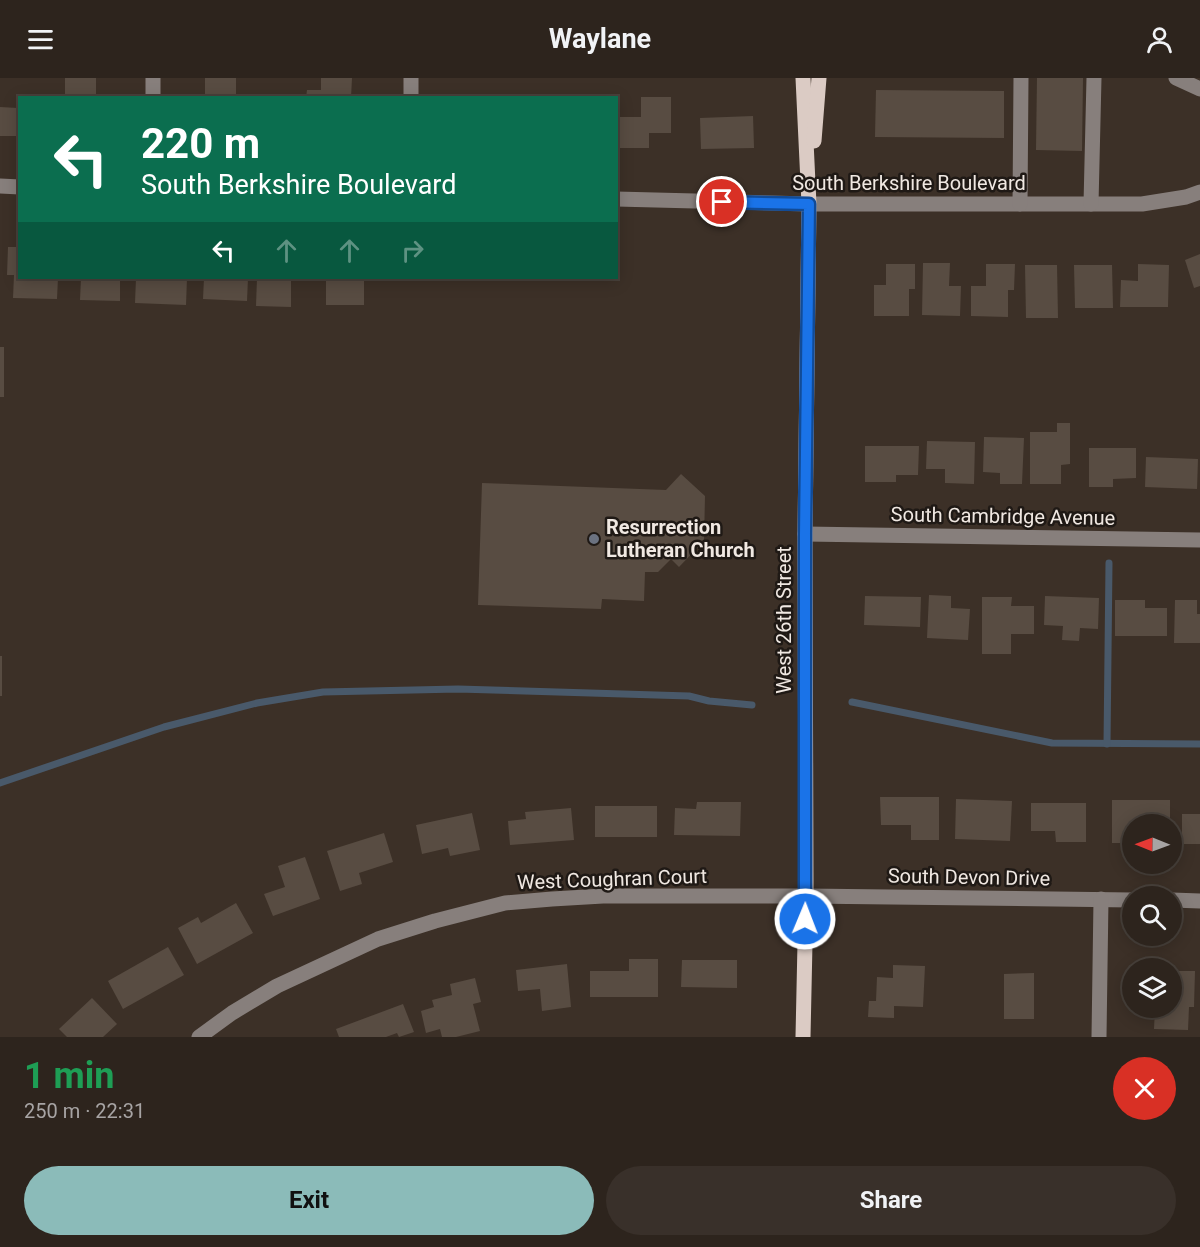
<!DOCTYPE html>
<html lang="en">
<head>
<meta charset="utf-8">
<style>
	body { margin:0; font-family:Roboto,sans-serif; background:#39302a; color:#f1f3f6; height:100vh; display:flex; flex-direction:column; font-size:22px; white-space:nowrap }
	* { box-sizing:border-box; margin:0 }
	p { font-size:20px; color:#a7a4a4 }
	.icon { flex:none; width:33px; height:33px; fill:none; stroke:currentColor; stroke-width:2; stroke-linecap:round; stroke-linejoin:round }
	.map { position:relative; height:959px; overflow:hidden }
	.details { display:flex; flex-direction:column; background:#2d241d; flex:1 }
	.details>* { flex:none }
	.guide { position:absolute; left:18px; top:18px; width:600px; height:183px; border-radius:0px; box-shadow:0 3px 15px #0003,0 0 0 2px #48413b; background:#0b6e4f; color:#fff; overflow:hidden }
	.needle { width:39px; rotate:271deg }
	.buttons { position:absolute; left:1122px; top:736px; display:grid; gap:12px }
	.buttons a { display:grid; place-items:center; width:60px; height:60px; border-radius:50%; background:#2d241d; box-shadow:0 3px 15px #0003,0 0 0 2px #48413b; font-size:30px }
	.pin { position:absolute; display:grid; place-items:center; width:51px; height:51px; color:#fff; margin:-26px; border:3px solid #fff; border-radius:50%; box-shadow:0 2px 6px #0007 }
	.me { position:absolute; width:66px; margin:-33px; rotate:1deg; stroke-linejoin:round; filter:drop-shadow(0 0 4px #0008) }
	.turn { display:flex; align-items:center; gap:21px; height:126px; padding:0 24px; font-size:27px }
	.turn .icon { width:78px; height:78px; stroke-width:2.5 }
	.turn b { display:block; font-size:42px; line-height:51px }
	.lanes { display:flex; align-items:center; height:57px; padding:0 24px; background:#0003; justify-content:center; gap:30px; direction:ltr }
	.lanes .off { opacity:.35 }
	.round { display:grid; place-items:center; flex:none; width:63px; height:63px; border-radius:32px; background:#39302a }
	.headline { display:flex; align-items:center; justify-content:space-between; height:102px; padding:0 24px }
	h1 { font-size:36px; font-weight:700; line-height:45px; color:#1e9e55 }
	.primary-button { display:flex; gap:12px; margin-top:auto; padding:12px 24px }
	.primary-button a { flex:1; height:69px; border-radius:36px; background:#8bbbb9; color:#111; font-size:24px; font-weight:700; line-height:69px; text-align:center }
	.primary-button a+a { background:#39302a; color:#f1f3f6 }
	header { display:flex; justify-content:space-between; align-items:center; height:78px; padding:0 24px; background:#2d241d; font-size:27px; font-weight:700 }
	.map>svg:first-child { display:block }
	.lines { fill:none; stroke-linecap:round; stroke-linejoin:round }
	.stream { stroke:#49596a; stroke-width:7 }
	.building { fill:#584c42 }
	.minor { stroke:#877f7c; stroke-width:15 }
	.major { stroke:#dbcbc4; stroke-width:15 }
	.route-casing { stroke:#114b97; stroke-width:15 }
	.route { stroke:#1a73e8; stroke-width:10 }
	.worship-dot { fill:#6b7280; stroke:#1f1915; stroke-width:2 }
	.labels { text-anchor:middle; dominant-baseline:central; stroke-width:5; stroke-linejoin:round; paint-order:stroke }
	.street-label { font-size:20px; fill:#f0e8e2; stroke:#1f1915 }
	.poi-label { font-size:20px; font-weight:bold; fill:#f0e8e2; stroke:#1f1915; text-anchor:start }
</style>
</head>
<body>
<header><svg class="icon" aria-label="menu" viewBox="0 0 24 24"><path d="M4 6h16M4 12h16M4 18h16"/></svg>Waylane<svg class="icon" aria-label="person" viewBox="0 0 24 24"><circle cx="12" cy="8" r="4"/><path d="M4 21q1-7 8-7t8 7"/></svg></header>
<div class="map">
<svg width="1200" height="959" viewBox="0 0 1200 959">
	<rect width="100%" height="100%" fill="#3c3027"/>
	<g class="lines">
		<g class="stream">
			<path d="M852 624 1052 665 1200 666"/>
			<path d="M1107 666 1109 485"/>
			<path d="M0 705 164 649 257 625 323 614 458 611 689 618 709 623 752 627"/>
		</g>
	</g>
	<g class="building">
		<rect x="65" y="0" width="31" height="20"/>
		<rect x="205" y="0" width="31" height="20"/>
		<path d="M321 0H352L351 20H306L307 12H321Z"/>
		<path d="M1037 0H1083L1082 73 1036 72Z"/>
		<path d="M876 12 1004 13V60L875 59Z"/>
		<path d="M641 19H671V55H649V70H616V39H641Z"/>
		<path d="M0 29 18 30V58H0Z"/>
		<path d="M753 38 754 70 701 71 700 40Z"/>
		<path d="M8 169H20V200H58L57 221 13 220 14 197H7Z"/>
		<path d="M1200 176V208L1194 210 1185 182Z"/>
		<path d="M923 185H950L949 208H961L960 238 922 237Z"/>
		<path d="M886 186H915V211H909V238H874V207H886Z"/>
		<path d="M986 186H1015L1014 212H1008V239L971 238V208H986Z"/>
		<path d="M1138 186 1169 187 1168 229H1120L1121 202 1138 203Z"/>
		<path d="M1025 187H1057L1058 240H1026Z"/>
		<path d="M1074 187H1112L1113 230H1075Z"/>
		<path d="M81 200H120V223L80 222Z"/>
		<path d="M136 200H187L186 227 135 225Z"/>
		<path d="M204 200H248L247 223 203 221Z"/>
		<path d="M257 200H291V229L256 228Z"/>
		<path d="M317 200H364V227H326V202H317Z"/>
		<rect x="0" y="269" width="4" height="50"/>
		<path d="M1057 345H1070V386L1061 387V406H1030V354H1057Z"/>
		<path d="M984 359 1024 360 1022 406H1000V395L983 394Z"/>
		<path d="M927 363 975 364 974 406 945 405V391H926Z"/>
		<path d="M865 368H919L918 397H896V404H865Z"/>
		<path d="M1089 370H1136V400L1113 401V409H1089Z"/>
		<path d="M1146 379 1198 381 1197 411 1145 409Z"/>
		<path d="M681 396 705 418 704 463 679 489 671 481 658 494H645L644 523 602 521 601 531 478 527 482 405 666 412Z"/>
		<path d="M929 517 951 518V530L970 531 968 562 927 560Z"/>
		<path d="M865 518 921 519 920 549 864 547Z"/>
		<path d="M1045 518 1099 520 1098 551 1080 550 1079 563 1062 562 1063 548 1044 547Z"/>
		<path d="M982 519H1012L1011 528H1034V556H1011V576H982Z"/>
		<path d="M1115 522H1145V530H1167V558H1115Z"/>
		<path d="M1175 522H1197V536H1200V565H1174Z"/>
		<rect x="0" y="578" width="2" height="40"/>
		<path d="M880 719H939V762H911V747H881Z"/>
		<path d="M956 721 1012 723 1010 763 955 761Z"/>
		<path d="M1112 722H1170V747H1132V765H1112Z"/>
		<path d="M697 724H741L740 758 674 757 675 730 696 731Z"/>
		<path d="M1031 725H1086V764H1056L1055 753H1031Z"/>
		<rect x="595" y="728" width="62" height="31"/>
		<path d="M571 730 574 762 510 767 508 743 526 741 525 734Z"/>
		<path d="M472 735 480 772 450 778 448 770 422 776 416 747Z"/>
		<rect x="1182" y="736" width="18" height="30"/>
		<path d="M384 755 393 784 359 795 362 806 340 813 327 773Z"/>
		<path d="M305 779 320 821 273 838 264 816 285 809 278 788Z"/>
		<path d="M236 825 253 855 197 886 178 850 198 839 201 845Z"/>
		<path d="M168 869 184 897 123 931 108 903Z"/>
		<path d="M629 881H658V919H590V893H629Z"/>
		<path d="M682 882H737V910L681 909Z"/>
		<path d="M567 886 571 929 542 933 540 911 518 913 516 892Z"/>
		<path d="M893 887 925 888 923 929 894 928V940L868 939 869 923H876L877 899 893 900Z"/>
		<path d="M1172 893H1195L1194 929H1189L1188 952 1154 951 1155 930H1172Z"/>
		<path d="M1034 895V941H1004V896Z"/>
		<path d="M475 900 481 924 473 926 480 953 456 959H442L440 951 426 955 421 933 434 929 432 922 452 917 450 906Z"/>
		<path d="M92 920 117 946 103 959H67L59 951Z"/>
		<path d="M403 926 414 954 399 959 397 955 386 959H339L336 951Z"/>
	</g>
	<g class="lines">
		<g class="minor">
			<path d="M1176 0 1200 11"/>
			<path d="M153 20V0"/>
			<path d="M411 20V0"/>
			<path d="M0 108 20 109"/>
			<path d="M616 121 809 126H1142L1186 119 1200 114"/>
			<path d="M1020 126 1021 0"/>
			<path d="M1091 126 1094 0"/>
			<path d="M805 456 1200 462"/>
			<path d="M1172 822 1200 823"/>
			<path d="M199 959 232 935 277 908 378 861 435 843 505 825 552 821 603 818H806L1132 822"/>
			<path d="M1099 959 1101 821"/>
		</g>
		<g class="major">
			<path d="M803 0 809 126 805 456 806 818 803 959"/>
			<path d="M814 63 819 0"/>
		</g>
	</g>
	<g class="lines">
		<g class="route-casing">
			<path id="route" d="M722 124 809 126 805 456V841"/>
		</g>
		<use href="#route" class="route"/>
	</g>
	<circle class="worship-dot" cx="594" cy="461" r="6"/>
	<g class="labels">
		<g class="street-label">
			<text x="909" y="105">South Berkshire Boulevard</text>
			<text transform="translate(1003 438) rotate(1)">South Cambridge Avenue</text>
			<text transform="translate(784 542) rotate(-90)">West 26th Street</text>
			<text transform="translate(969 799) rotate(1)">South Devon Drive</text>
			<text transform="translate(612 801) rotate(-2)">West Coughran Court</text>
		</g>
		<g class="poi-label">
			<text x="606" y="449">Resurrection<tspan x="606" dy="23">Lutheran Church</tspan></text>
		</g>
	</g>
</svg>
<div class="buttons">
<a><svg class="needle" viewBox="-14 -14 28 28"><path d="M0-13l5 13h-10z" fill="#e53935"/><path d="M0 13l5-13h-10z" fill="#a7a4a4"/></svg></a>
<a><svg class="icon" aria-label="search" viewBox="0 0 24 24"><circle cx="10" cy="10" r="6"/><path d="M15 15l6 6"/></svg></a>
<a><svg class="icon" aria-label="layers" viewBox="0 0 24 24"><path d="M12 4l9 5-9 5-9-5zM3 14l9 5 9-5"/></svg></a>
</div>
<div class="pin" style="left:722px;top:124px;background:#d93025"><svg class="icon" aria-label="arrive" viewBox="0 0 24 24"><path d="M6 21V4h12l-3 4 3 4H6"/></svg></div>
<svg class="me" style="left:805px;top:841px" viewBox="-20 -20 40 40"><circle r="17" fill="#1a73e8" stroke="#fff" stroke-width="3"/><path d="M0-11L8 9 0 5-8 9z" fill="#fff"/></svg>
<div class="guide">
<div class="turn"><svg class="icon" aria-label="left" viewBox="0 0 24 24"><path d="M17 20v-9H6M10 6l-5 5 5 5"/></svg><div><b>220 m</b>South Berkshire Boulevard</div></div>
<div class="lanes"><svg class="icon" aria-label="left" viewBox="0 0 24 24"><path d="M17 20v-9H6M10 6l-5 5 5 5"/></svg><svg class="icon off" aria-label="ahead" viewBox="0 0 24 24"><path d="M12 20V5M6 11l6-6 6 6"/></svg><svg class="icon off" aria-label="ahead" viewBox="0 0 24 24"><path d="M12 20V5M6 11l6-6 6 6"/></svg><svg class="icon off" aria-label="right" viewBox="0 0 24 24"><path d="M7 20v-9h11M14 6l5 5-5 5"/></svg></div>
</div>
</div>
<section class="details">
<div class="headline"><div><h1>1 min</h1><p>250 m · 22:31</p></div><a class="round" style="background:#d93025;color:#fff"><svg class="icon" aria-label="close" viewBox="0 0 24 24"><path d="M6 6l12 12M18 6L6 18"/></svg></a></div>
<div class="primary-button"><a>Exit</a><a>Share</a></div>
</section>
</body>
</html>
